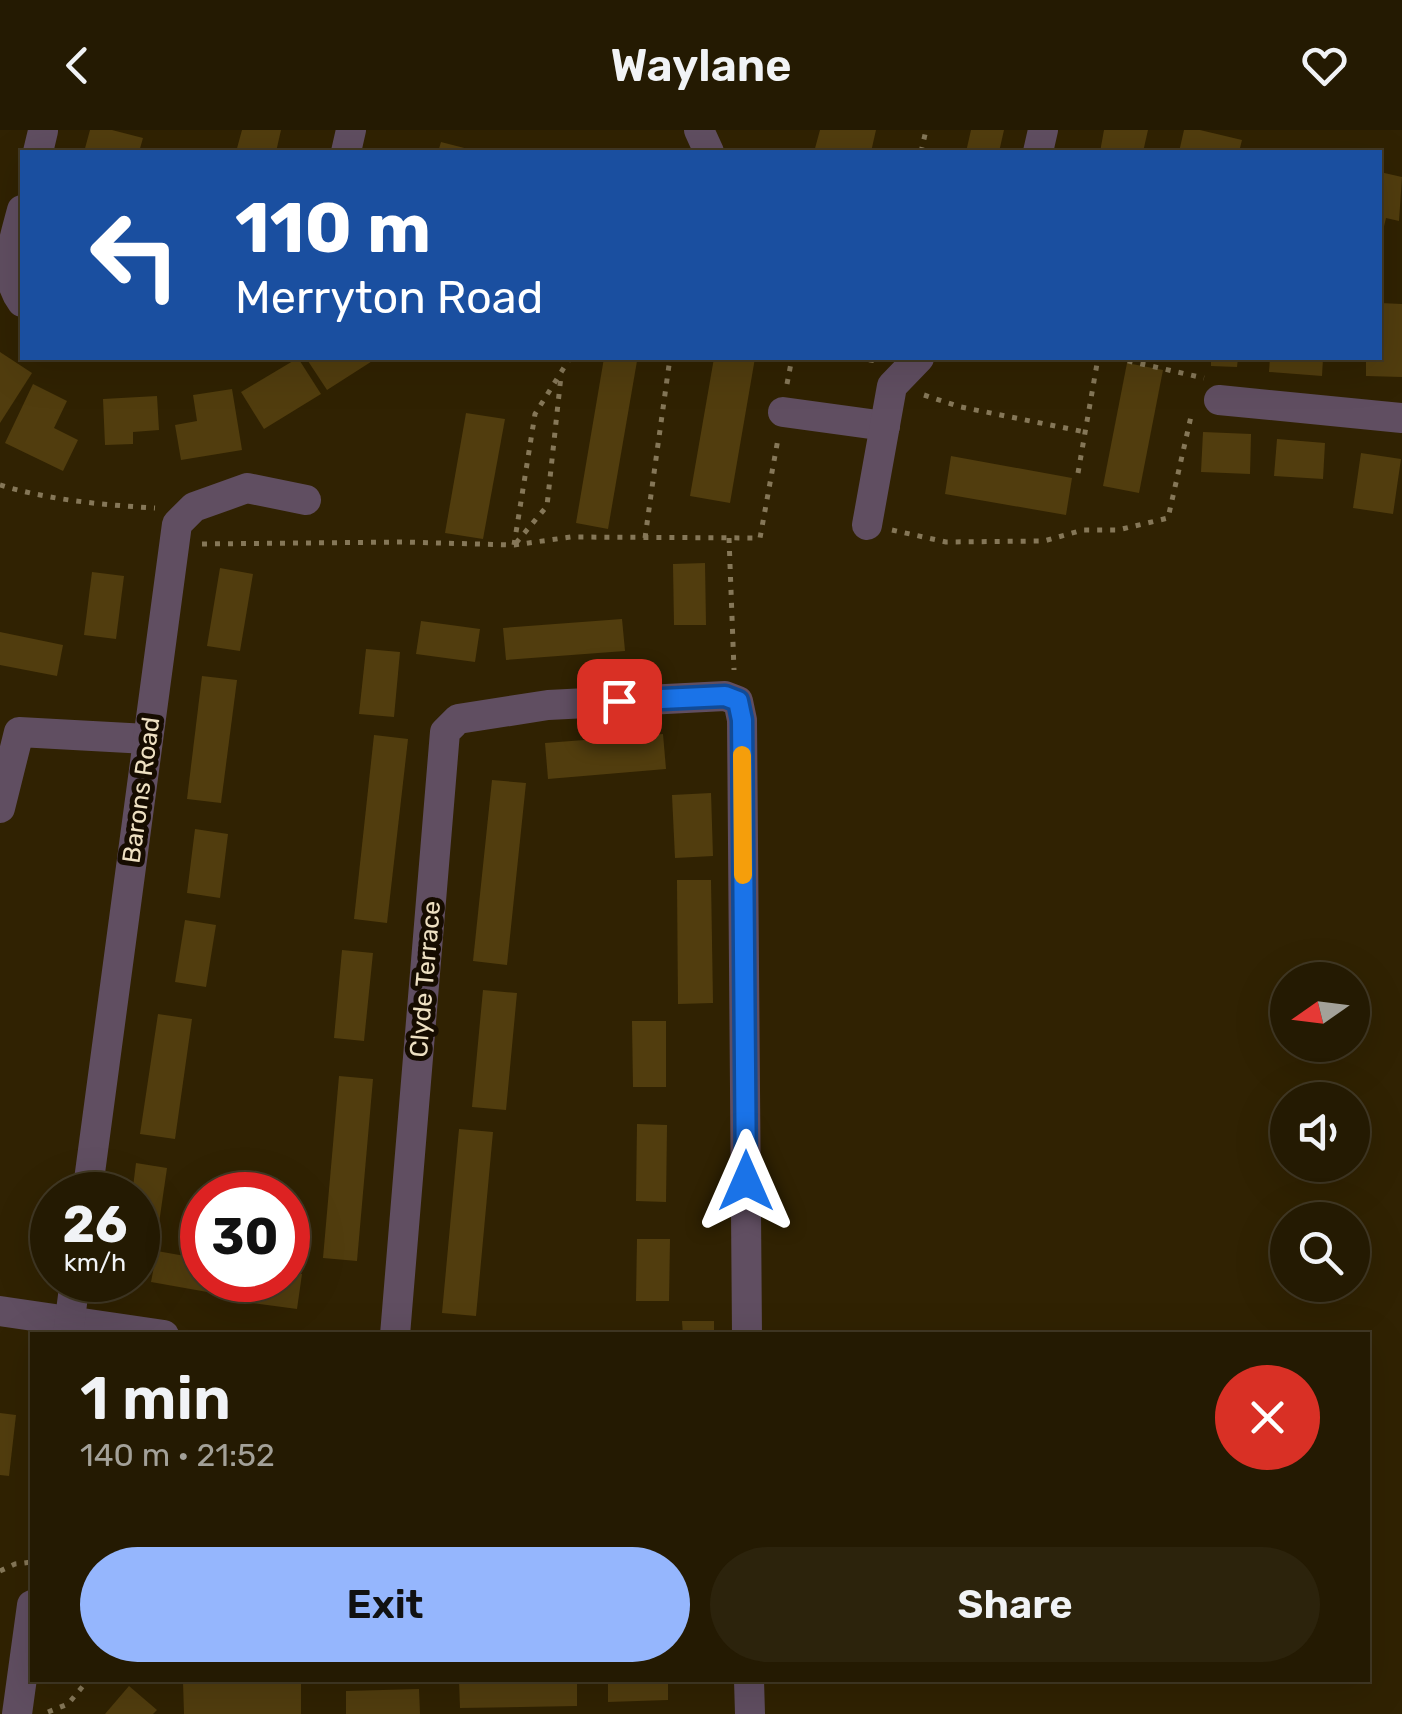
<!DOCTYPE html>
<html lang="en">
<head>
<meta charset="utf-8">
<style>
	body { margin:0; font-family:Rubik,sans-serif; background:#2c230c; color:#f1f3f6; height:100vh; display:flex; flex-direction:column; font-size:38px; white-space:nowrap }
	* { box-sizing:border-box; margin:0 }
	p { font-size:32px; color:#a3a199 }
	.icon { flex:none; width:55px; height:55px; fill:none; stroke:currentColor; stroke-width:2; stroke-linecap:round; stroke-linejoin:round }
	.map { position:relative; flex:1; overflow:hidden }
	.drawer { position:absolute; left:30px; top:1202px; width:1340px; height:350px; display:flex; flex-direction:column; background:#241a02; border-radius:0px; box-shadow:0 10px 40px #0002,0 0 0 2px #413824 }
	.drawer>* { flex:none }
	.guide { position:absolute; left:20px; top:20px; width:1362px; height:210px; border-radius:0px; box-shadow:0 10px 40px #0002,0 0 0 2px #413824; background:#1a4fa0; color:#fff; overflow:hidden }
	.needle { width:65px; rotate:256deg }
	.buttons { position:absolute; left:1270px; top:832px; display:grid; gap:20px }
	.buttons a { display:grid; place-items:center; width:100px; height:100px; border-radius:50%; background:#241a02; box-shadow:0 10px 40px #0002,0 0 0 2px #413824; font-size:50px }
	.speed { position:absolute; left:30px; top:1042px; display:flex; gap:20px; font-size:50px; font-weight:700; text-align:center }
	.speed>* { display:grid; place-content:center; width:130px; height:130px; border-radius:50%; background:#241a02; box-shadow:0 10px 40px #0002,0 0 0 2px #413824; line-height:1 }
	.speed small { font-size:25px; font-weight:400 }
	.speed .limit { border:15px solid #d22; background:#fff; color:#111 }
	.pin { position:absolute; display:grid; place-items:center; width:85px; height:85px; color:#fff; margin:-42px; border-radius:20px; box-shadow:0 5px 15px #0006 }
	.me { position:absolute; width:110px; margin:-55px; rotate:0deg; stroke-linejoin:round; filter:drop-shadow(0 0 8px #0008) }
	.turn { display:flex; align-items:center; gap:35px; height:210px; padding:0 50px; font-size:45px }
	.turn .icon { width:130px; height:130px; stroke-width:2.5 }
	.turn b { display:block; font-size:70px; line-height:85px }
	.round { display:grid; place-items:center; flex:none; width:105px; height:105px; border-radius:52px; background:#2c230c }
	.headline { display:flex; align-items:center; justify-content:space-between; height:170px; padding:0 50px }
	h1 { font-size:60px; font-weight:600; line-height:75px }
	.action { display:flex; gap:20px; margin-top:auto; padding:20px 50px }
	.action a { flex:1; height:115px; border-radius:60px; background:#95b6fd; color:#111; font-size:40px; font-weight:600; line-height:115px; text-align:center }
	.action a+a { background:#2c230c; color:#f1f3f6 }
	header { display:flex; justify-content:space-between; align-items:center; height:130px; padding:0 50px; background:#241a02; font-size:45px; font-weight:600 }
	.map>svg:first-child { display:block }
	.building { fill:#513d0e }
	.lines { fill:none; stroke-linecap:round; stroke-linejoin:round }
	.path { stroke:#857758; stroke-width:5; stroke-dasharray:5 8; stroke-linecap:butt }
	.minor { stroke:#604e61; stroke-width:30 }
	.route-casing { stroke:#114b97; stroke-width:25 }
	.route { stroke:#1a73e8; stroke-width:18 }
	.slow { stroke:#f59e0b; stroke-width:18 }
	.labels { text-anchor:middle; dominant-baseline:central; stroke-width:10; stroke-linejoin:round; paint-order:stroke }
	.street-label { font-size:25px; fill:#eee0c2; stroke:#160c00 }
</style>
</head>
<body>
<header><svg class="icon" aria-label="back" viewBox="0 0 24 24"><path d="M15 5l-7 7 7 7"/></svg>Waylane<svg class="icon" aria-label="heart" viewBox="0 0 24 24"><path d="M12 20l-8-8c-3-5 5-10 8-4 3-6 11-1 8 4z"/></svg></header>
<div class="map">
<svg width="1402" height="1584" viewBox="0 0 1402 1584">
	<rect width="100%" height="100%" fill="#302202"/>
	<g class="building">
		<path d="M90 0H112L143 8 139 22H84Z"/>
		<path d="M242 0H281L276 22H236Z"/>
		<path d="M820 0H876L871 22H814Z"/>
		<path d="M971 0H1004L999 22H966Z"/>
		<path d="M1104 0H1148L1143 22H1100Z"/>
		<path d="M1184 0H1200L1242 10 1239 22H1179Z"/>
		<path d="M441 12 476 21V22H438Z"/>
		<path d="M1380 42 1402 47 1399 91 1386 88 1382 105Z"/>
		<path d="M1380 173 1402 174V247L1366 246V228H1380Z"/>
		<path d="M0 222 32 243 0 293Z"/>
		<path d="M298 228 321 264 264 299 241 262Z"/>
		<path d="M306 228H377L327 260Z"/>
		<path d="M604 228 637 231 608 399 576 393Z"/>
		<path d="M714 228H755L730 373 690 366Z"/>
		<path d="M1211 228H1238L1237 237 1211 236Z"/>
		<path d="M1270 228H1323L1322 246 1269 242Z"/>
		<path d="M1127 233 1163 240 1139 363 1103 356Z"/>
		<path d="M33 254 67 271 54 298 78 310 63 341 5 313Z"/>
		<path d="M232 259 242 320 181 330 175 295 197 291 193 265Z"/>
		<path d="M157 266 159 300 133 302V314L105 315 103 269Z"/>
		<path d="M466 283 505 289 483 409 445 403Z"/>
		<path d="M1203 302 1251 304 1250 344 1201 342Z"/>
		<path d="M1277 309 1325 313 1323 349 1274 346Z"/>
		<path d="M1361 323 1401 329 1393 384 1353 378Z"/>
		<path d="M951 326 1072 348 1066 385 945 364Z"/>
		<path d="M705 433 706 495H674L673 434Z"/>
		<path d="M220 438 253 444 240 521 207 516Z"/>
		<path d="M92 442 124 446 116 509 84 505Z"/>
		<path d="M622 489 625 521 506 530 503 498Z"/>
		<path d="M421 491 480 499 475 532 416 524Z"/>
		<path d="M0 502 63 515 57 546 0 535Z"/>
		<path d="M366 519 400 522 394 587 359 584Z"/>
		<path d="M202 546 237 550 221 673 187 669Z"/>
		<path d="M663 604 666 639 548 649 545 613Z"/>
		<path d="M374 605 408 609 387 793 354 789Z"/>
		<path d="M492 650 526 653 507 835 473 831Z"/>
		<path d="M711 663 713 726 675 728 672 665Z"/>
		<path d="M195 699 228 704 220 768 187 763Z"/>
		<path d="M677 750H711L713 873 678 874Z"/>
		<path d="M185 790 216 795 206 857 175 852Z"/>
		<path d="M342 820 373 823 364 911 334 908Z"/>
		<path d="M483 860 517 863 506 980 472 977Z"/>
		<path d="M158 884 192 889 175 1009 140 1004Z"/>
		<path d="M632 891H666V957H633Z"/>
		<path d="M339 946 373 949 357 1131 323 1128Z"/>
		<path d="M637 994 667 995 666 1072 636 1071Z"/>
		<path d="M459 999 493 1002 476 1186 442 1183Z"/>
		<path d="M136 1033 167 1038 158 1100 138 1097V1065H132Z"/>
		<path d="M637 1109H670L669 1171H636Z"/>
		<path d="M157 1121 202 1129V1150H215L213 1163 151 1152Z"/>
		<path d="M288 1142 302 1144 297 1179 238 1171 241 1150H288Z"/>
		<path d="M682 1191H714V1205H683Z"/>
		<path d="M0 1283 16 1285 9 1346 0 1345Z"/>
		<path d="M301 1550V1584H184L183 1551Z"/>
		<path d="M459 1550H577V1576L460 1578Z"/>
		<path d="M608 1550H668V1570L608 1572Z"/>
		<path d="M129 1556 157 1580 153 1584H105Z"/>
		<path d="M419 1559 420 1584H346V1561Z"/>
	</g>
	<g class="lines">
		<g class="path">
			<path d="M921 22 926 0"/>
			<path d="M856 228 878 231"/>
			<path d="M1115 228 1204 248"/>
			<path d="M787 254 792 228"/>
			<path d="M924 265 961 277 1085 302"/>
			<path d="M1078 343 1098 228"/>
			<path d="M0 355C49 370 103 375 155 378"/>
			<path d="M892 400 946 412 1044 411 1083 400H1118L1168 388 1192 282"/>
			<path d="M645 408 670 228"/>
			<path d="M729 408 734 540"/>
			<path d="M516 413 547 376 561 246"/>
			<path d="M202 414 402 412 514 415 571 407 760 408 778 309"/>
			<path d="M514 415 535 284 570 228"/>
			<path d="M0 1441 15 1434 32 1432"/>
			<path d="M48 1582 68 1574 88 1550"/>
		</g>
		<g class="minor">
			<path d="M699 0 709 22"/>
			<path d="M38 22 43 1"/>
			<path d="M346 22 351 0"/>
			<path d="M1038 22 1043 0"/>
			<path d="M22 80C14 111 1 143 22 172"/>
			<path d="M1219 270 1402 288"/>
			<path d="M783 282 885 296"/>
			<path d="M867 395 892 256 919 228"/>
			<path d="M0 678 19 602 147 609"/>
			<path d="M87 1065 177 394 194 377 247 358 306 370"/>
			<path d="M0 1181 164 1205"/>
			<path d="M68 1205 75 1150"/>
			<path d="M395 1205 445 602 458 589 548 575 725 566 738 571 742 590 747 1205"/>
			<path d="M749 1550 750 1584"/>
			<path d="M17 1584 32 1475"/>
		</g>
	</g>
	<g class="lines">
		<g class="route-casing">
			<path id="route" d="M619 571 725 566 738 571 742 590 746 1051"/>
		</g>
		<use href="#route" class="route"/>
		<path class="slow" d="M742 625 743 745"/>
	</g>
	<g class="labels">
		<g class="street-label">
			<text transform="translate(141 660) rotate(-82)">Barons Road</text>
			<text transform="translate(425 849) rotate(-85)">Clyde Terrace</text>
		</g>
	</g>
</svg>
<div class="buttons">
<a><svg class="needle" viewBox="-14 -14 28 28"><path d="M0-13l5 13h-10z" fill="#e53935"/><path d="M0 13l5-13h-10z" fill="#a3a199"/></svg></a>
<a><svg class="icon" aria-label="sound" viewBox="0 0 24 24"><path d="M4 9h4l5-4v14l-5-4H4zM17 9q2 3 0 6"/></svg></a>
<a><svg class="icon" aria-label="search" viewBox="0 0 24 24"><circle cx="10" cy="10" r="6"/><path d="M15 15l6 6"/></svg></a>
</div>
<div class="speed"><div>26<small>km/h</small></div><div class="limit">30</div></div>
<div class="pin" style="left:619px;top:571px;background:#d93025"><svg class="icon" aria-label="arrive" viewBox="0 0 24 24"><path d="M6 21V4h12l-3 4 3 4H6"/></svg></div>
<svg class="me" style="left:746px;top:1051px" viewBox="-20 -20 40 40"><path d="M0-17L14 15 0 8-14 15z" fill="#1a73e8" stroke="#fff" stroke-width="4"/></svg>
<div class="guide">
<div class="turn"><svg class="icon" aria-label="left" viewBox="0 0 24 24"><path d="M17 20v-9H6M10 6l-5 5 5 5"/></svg><div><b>110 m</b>Merryton Road</div></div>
</div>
<section class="drawer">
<div class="headline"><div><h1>1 min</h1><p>140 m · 21:52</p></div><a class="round" style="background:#d93025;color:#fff"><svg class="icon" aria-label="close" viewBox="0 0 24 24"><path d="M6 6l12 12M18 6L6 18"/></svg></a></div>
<div class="action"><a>Exit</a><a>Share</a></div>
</section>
</div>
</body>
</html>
